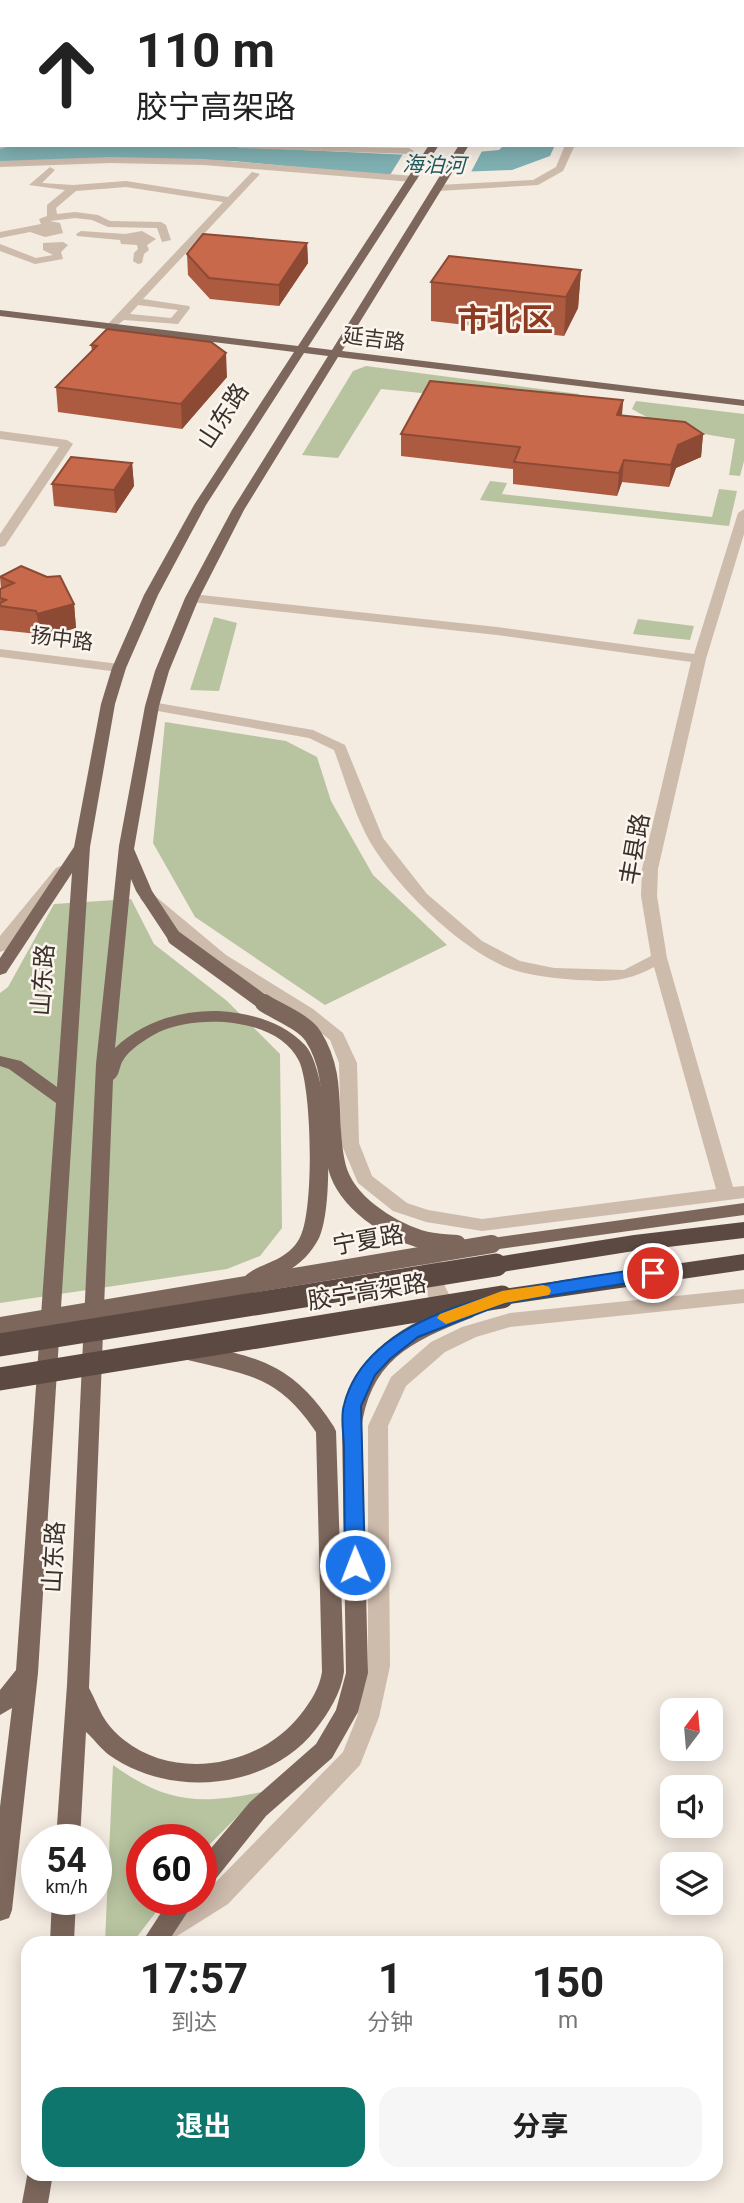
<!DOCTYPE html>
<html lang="zh">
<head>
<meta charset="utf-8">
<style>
	body { margin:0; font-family:Roboto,"Noto Sans SC",sans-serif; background:#f6f6f6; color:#222; height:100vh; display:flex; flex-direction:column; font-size:26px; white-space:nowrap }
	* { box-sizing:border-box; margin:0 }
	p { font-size:23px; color:#767676 }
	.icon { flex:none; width:38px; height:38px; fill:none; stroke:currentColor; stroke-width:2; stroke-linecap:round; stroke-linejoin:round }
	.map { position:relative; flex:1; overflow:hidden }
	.details { position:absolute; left:21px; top:1936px; width:702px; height:245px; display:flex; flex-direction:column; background:#fff; border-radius:21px; box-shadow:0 4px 18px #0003 }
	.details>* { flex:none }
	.guide { position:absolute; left:0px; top:0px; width:746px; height:147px; box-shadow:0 4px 18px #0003; background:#fff; color:#222; overflow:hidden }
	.needle { width:46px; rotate:16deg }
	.tools { position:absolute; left:660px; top:1698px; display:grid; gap:14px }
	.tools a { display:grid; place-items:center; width:63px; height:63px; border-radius:14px; background:#fff; box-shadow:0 4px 18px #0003; font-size:35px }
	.speed { position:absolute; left:21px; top:1824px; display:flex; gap:14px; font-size:35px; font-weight:700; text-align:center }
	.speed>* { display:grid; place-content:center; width:91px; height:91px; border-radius:50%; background:#fff; box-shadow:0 4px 18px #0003; line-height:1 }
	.speed small { font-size:18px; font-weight:400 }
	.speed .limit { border:10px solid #d22; background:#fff; color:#111 }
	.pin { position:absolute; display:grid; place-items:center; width:60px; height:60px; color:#fff; margin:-30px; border:4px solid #fff; border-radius:50%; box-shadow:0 2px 7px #0007 }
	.me { position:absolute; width:77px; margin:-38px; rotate:359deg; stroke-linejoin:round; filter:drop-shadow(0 0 5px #0008) }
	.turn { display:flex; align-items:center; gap:24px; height:147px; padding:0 21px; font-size:32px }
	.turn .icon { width:91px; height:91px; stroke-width:2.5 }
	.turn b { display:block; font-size:49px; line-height:60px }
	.eta { display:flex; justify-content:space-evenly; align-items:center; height:119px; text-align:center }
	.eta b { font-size:42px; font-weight:700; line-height:49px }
	.cta { display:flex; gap:14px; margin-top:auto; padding:14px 21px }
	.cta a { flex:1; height:80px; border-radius:21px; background:#0f766e; color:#fff; font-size:28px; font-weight:700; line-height:80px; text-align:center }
	.cta a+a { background:#f6f6f6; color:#222 }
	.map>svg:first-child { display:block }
	.green { fill:#b8c4a0 }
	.water { fill:#7fb0b2 }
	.pier { fill:#f4ebe1 }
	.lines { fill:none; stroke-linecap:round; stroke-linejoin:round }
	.minor { fill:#cdbbac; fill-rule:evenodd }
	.major { fill:#7d675c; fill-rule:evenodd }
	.highway { fill:#5c4a42; fill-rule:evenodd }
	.major-bridge-far1 { stroke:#7d675c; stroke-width:15 }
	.major-bridge { stroke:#7d675c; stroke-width:18 }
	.highway-bridge { stroke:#5c4a42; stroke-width:23 }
	.wall { fill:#ac5a40 }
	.shaded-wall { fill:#8c4a34 }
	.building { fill:#c8694b; stroke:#8c4a34; stroke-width:2 }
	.route { fill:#1a73e8; stroke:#114b97; stroke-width:2 }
	.slow { fill:#f59e0b }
	.labels { text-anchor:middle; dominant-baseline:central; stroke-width:5; stroke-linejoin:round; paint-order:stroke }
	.far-water-label { font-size:21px; font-style:italic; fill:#1f5a5e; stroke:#fbf5ee }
	.far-street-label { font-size:21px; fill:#3b302b; stroke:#fbf5ee }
	.street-label { font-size:24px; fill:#3b302b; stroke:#fbf5ee }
	.far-town-label { font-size:32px; font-weight:bold; fill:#8c3b22; stroke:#fbf5ee }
</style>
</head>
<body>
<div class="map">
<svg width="744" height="2203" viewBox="0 0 744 2203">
	<rect width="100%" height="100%" fill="#f4ebe1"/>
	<g class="green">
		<path d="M366 366 579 394 572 408 381 389 338 458 302 455 353 371Z"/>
		<path d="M636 401 744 414V461L740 476 729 475 735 439C697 433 665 429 632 409Z"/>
		<path d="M490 481 507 483 502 494 712 517 719 489 737 491 729 526 480 500Z"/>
		<path d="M214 617 237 623 219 691 190 690Z"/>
		<path d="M638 619 694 626 690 640 633 634Z"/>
		<path d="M165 722 286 741 317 757 331 801 373 875 447 945 325 1005 195 917 153 843Z"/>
		<path d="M131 899 154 944 227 1001 280 1054 282 1228 260 1256 227 1269 0 1303V993L8 987 54 904Z"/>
		<path d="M113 1765C166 1803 199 1805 262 1792L201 1853V1839H142V1899H166L133 1942H105Z"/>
	</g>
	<path class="water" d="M195 145 433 156 499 150 504 145H555L550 156 512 170 379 175 233 161 126 158 0 162V146Z"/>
	<path class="pier" d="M482 151 470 174 390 175 403 154Z"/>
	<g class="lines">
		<g class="minor">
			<path d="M111 0H119L110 2Z"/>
			<rect x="0" y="16" width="2" height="4"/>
			<rect x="0" y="91" width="2" height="6"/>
			<path d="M0 143 2 145H13L0 149Z"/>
			<path d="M234 145 409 148 414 151 409 154 239 148Z"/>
			<path d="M565 145H575L563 171 538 185 438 191 433 188 438 185 533 180 556 167Z"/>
			<path d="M110 157 204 159 413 176 418 179 413 182 204 165 110 163 0 167V161Z"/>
			<path d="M50 167 55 170 42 183 73 185 126 181 228 197 252 172 260 174 143 299 189 306 190 308 178 324 124 320 112 329 108 328V324L223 202 126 187 76 191 56 208 57 214 75 212 98 215 110 221 161 222 166 225 171 240 162 242 157 228 108 227 92 220 75 218 50 221 60 223 63 233 45 237 30 232 0 238V232L41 224 39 219 47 216V205L65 190 29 185ZM138 305 178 310 171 318 130 314Z"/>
			<path d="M81 231 125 234 142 231 156 239 147 245 149 250 144 254 142 263 138 264 133 261 134 253 138 249 137 245 121 244 120 240 77 236 76 234Z"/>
			<path d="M63 242 68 245 61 252 63 259 35 264 0 251V244L36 258 53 255 43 250V243Z"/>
			<path d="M0 431 67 440 73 444 5 546 0 547V534L59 447 0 439Z"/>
			<path d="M744 509V534L706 659 658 869 657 896 667 958 733 1187 744 1186V1198L482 1231 426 1222 393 1211 358 1183 341 1143 339 1063 330 1040 301 1017 214 961 142 901 140 898 142 895H154L226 955 313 1009 343 1033 357 1063 359 1143 372 1176 407 1203 428 1210 482 1219 716 1189 654 967C627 982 607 982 577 980 555 978 529 976 508 968 458 947 396 887 369 840 354 813 345 779 334 750L309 738 152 710 145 706 152 702 313 730 345 745 383 838 427 894 482 941 520 961 554 968 624 970 651 956 641 896 642 869 691 662 497 635 192 602 185 598 192 594 497 627 694 654 738 513Z"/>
			<path d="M0 649 119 664 126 668 119 672 0 657Z"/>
			<path d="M61 866 69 871 66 874 6 950 0 952V936L56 868Z"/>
			<path d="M438 1234 445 1235 447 1240C432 1273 445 1287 461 1314L458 1319C434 1326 422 1285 422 1267 422 1255 426 1245 431 1235Z"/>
			<path d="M744 1289V1303L510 1327 476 1337 445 1352 406 1386 388 1426 390 1666 379 1717 360 1765 228 1904 174 1938 165 1941 156 1938 153 1930C159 1917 186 1899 201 1899V1894L210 1888 343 1752 357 1717 368 1666V1426L391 1377 431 1342 462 1327 510 1313Z"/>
		</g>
		<g class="major">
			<path d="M505 0H513L504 2Z"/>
			<path d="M521 0H529L520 2Z"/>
			<path d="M542 0H550L541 2Z"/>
			<path d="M557 0H565L556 2Z"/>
			<path d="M429 145H439L308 347 332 350 459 145H469L342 351 744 400V406L338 357 244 510 199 598 169 671 159 706 134 849 152 891 183 938 175 943 169 941 136 891 131 879 115 1048C142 1022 180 1010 218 1011 250 1013 282 1021 305 1045 330 1072 335 1205 319 1238 310 1256 295 1269 276 1277 267 1281 257 1287 246 1284L243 1279C253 1263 289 1264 301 1235 314 1206 312 1089 299 1061 278 1017 197 1014 159 1032 146 1039 129 1049 122 1062 119 1069 119 1076 113 1080L89 1688C101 1711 102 1722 124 1740 177 1782 261 1766 301 1714 311 1701 319 1689 322 1672L316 1431 319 1426 326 1423 333 1426 336 1431 344 1672C341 1693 329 1712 316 1729 269 1790 171 1799 109 1755 101 1749 94 1739 86 1732L80 1839H56L67 1685 96 1064 119 846 145 706 155 671 185 598 232 510 328 356 304 353 206 505 158 595 126 668 115 704 90 847 38 1673 12 1910 9 1918 0 1921V1807L12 1708 0 1715V1690L16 1670 56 1103 9 1069 0 1066V1056L21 1061 57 1087 72 873 6 973 0 975V958L74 847 101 704 112 668 144 595 194 505 294 352 0 316V310L298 346Z"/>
			<path d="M744 1203V1215L492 1250 485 1249 483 1244 485 1239 492 1238Z"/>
			<path d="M352 1421 359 1424 362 1429 368 1673 358 1712 332 1758 266 1816 210 1886 201 1889V1860L250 1802 316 1744 336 1710 346 1673 342 1429 345 1424Z"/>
			<path d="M52 1899H76L74 1942H50Z"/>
			<path d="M170 1899H196L168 1942H142Z"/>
			<path d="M28 2171V2174H53L48 2203H22Z"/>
		</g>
		<g class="highway">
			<path d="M744 1222V1238L634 1251 496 1273 488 1271 485 1265 488 1259 496 1257 634 1235Z"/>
			<path d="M744 1254V1270L502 1305 494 1303 491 1297 494 1291 502 1289Z"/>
		</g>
		<path class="major-bridge-far1" d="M175 938 267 1005"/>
		<g class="major-bridge">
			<path d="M264 1003C278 1012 304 1022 313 1036 340 1078 325 1122 337 1167 346 1202 388 1229 420 1239 431 1243 445 1243 457 1244"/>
			<path d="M0 1326 492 1244"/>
			<path d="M189 1351C256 1367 287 1370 326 1431"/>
			<path d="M352 1429C361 1355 405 1334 469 1309"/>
		</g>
		<g class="highway-bridge">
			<path d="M0 1345 496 1265"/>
			<path d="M0 1379 502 1297"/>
		</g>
	</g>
	<g class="wall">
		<path d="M307 243 308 263 279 306 210 299 188 275 187 254Z"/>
		<path d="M581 270 578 308 564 336 431 321V282Z"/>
		<path d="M91 345 227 377 182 429 58 412 56 387 92 351Z"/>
		<path d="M623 400 622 416 703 434 701 457 676 468 669 487 622 482 617 496 513 484V469L401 456V434Z"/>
		<path d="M132 463 134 486 116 513 54 506 52 484Z"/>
		<path d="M0 577 74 604 76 628 40 638 38 634 0 630V589H1Z"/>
	</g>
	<g class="shaded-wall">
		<path d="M424 0H436L435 2H423Z"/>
		<path d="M307 243 308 263 279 306V285Z"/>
		<path d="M581 270 578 308 564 336 566 297Z"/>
		<path d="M226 353 227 377 182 429 181 404Z"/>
		<path d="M623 400 621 422 617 415Z"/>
		<path d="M703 434 701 457 676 468 669 487 671 465 678 445Z"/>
		<path d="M624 460 622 482 617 496 619 473Z"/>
		<path d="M132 463 134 486 116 513 114 490Z"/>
		<path d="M74 604 76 628 40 638 37 614Z"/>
	</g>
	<g class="building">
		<path d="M289 0H424L423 2H288Z"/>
		<path d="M203 234 307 243 279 285 209 278 187 254Z"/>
		<path d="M449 256 581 270 566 297 431 282Z"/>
		<path d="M107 329 211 342 226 353 181 404 56 387 97 346 91 345Z"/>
		<path d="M430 381 623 400 617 415 685 422 703 434 678 445 671 465 624 460 619 473 514 462 520 447 401 434Z"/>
		<path d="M71 457 132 463 114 490 52 484Z"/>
		<path d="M21 566 47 577 60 576 74 604 37 614 36 611 0 606V603L6 600 0 598V589L14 583 0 577Z"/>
	</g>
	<path class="route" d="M653 1267 661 1273 659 1278 505 1303 418 1337 390 1359 375 1375 361 1406 365 1565 362 1570H348L345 1565C345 1526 344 1487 344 1448 344 1435 340 1418 344 1405 370 1297 562 1282 653 1267Z"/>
	<path class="slow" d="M543 1285 549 1287 551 1291 549 1295 505 1303 446 1324 437 1318 440 1314 502 1291Z"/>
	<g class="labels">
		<g class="far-water-label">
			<text transform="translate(434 165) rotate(2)">海泊河</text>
		</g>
		<g class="far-street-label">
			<text transform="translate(374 339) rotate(7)">延吉路</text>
			<text transform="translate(62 639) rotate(7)">扬中路</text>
		</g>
		<g class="street-label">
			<text transform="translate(223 416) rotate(-57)">山东路</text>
			<text transform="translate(635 849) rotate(-80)">丰县路</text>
			<text transform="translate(43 980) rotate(-86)">山东路</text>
			<text transform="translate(368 1240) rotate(-10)">宁夏路</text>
			<text transform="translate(367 1292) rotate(-9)">胶宁高架路</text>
			<text transform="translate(54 1557) rotate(-87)">山东路</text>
		</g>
		<g class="far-town-label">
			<text x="505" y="320">市北区</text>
		</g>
	</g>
</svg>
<div class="tools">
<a><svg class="needle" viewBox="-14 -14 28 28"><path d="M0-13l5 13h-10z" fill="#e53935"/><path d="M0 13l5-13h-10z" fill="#767676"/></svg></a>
<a><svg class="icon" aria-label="sound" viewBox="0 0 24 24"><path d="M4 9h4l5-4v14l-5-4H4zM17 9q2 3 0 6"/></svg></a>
<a><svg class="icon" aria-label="layers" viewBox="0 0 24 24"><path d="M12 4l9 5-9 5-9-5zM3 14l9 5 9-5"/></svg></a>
</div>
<div class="speed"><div>54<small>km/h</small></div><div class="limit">60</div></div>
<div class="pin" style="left:653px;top:1273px;background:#d93025"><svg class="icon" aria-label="arrive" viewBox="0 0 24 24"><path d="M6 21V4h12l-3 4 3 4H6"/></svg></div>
<svg class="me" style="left:355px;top:1565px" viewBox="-20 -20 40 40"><circle r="17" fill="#1a73e8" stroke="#fff" stroke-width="3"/><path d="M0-11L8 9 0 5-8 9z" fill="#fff"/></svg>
<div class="guide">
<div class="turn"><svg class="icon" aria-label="ahead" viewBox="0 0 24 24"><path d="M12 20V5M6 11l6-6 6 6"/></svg><div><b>110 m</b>胶宁高架路</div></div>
</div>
<section class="details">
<div class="eta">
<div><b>17:57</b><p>到达</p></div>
<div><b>1</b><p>分钟</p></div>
<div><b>150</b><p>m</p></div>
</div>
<div class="cta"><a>退出</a><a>分享</a></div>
</section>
</div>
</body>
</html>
